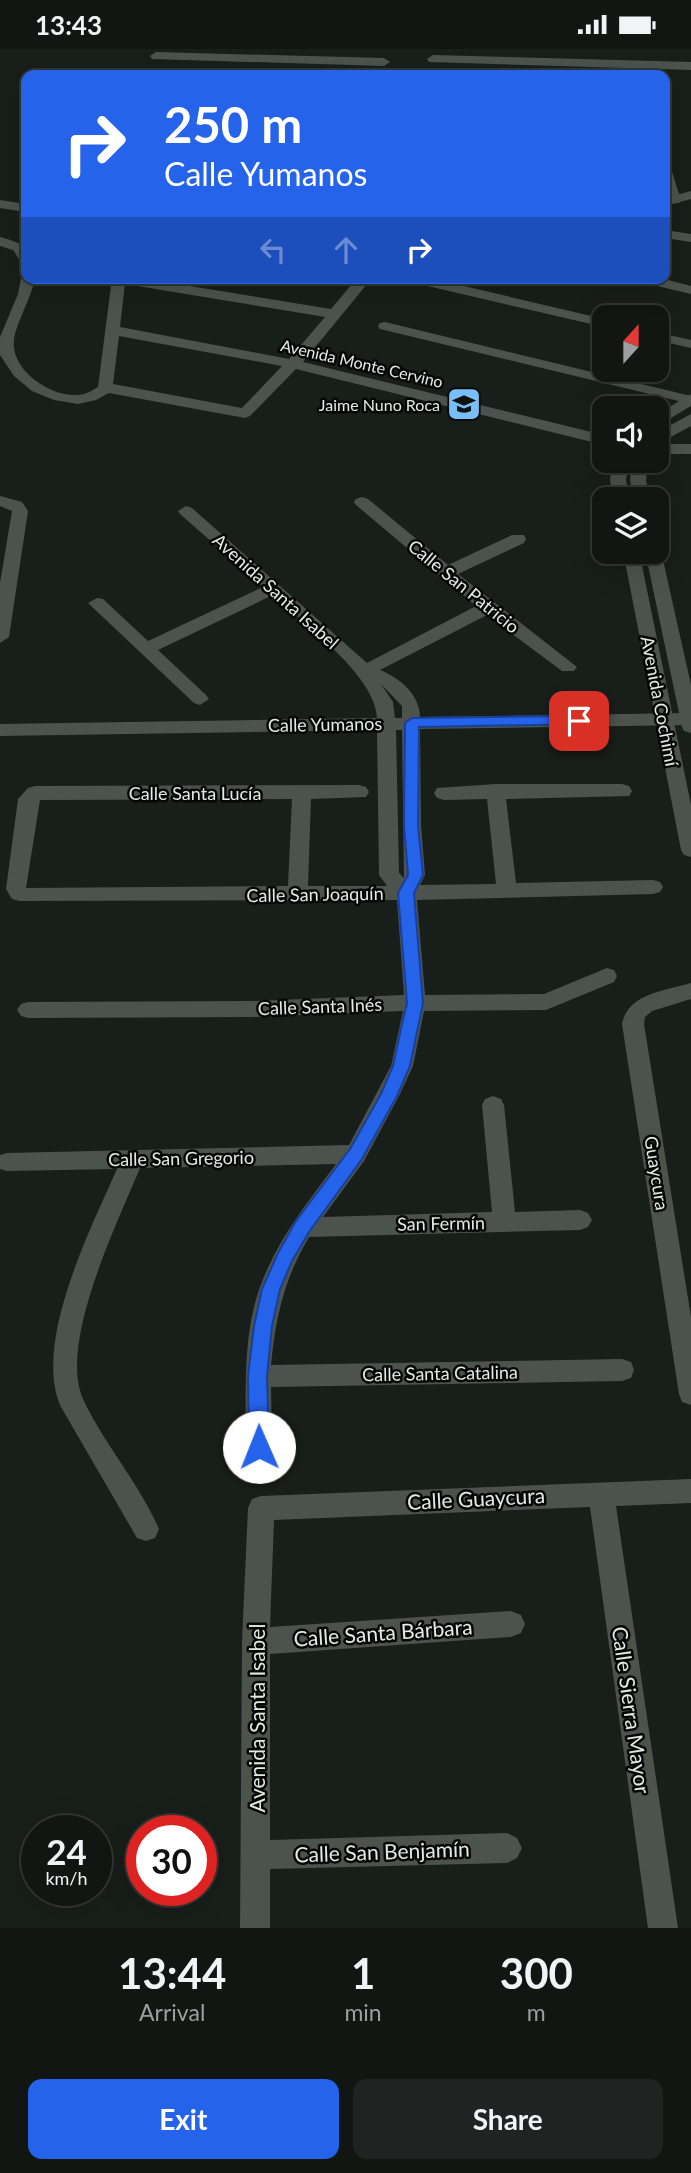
<!DOCTYPE html>
<html lang="en">
<head>
<meta charset="utf-8">
<style>
	body { margin:0; font-family:Lato,sans-serif; background:#1f2321; color:#f1f3f6; height:100vh; display:flex; flex-direction:column; font-size:26px; white-space:nowrap }
	* { box-sizing:border-box; margin:0 }
	p { font-size:23px; color:#9c9fa0 }
	.icon { flex:none; width:38px; height:38px; fill:none; stroke:currentColor; stroke-width:2; stroke-linecap:round; stroke-linejoin:round }
	.map { position:relative; height:1879px; overflow:hidden }
	.drawer { display:flex; flex-direction:column; background:#121613; flex:1 }
	.drawer>* { flex:none }
	.banner { position:absolute; left:21px; top:21px; width:649px; height:214px; border-radius:14px; box-shadow:0 7px 28px #0002,0 0 0 2px #313533; background:#2563eb; color:#fff; overflow:hidden }
	.needle { width:46px; rotate:21deg }
	.controls { position:absolute; left:592px; top:256px; display:grid; gap:14px }
	.controls a { display:grid; place-items:center; width:77px; height:77px; border-radius:14px; background:#121613; box-shadow:0 7px 28px #0002,0 0 0 2px #313533; font-size:35px }
	.speed { position:absolute; left:21px; top:1766px; display:flex; gap:14px; font-size:35px; font-weight:700; text-align:center }
	.speed>* { display:grid; place-content:center; width:91px; height:91px; border-radius:50%; background:#121613; box-shadow:0 7px 28px #0002,0 0 0 2px #313533; line-height:1 }
	.speed small { font-size:18px; font-weight:400 }
	.speed .limit { border:10px solid #d22; background:#fff; color:#111 }
	.pin { position:absolute; display:grid; place-items:center; width:60px; height:60px; color:#fff; margin:-30px; border-radius:14px; box-shadow:0 4px 10px #0006 }
	.me { position:absolute; width:77px; margin:-38px; rotate:359deg; stroke-linejoin:round; filter:drop-shadow(0 0 5px #0008) }
	.turn { display:flex; align-items:center; gap:24px; height:147px; padding:0 28px; font-size:32px }
	.turn .icon { width:91px; height:91px; stroke-width:2.5 }
	.turn b { display:block; font-size:49px; line-height:60px }
	.lanes { display:flex; align-items:center; height:66px; padding:0 28px; background:#0003; justify-content:center; gap:35px; direction:ltr }
	.lanes .off { opacity:.35 }
	.eta { display:flex; justify-content:space-evenly; align-items:center; height:119px; text-align:center }
	.eta b { font-size:42px; font-weight:700; line-height:49px }
	.button { display:flex; gap:14px; margin-top:auto; padding:14px 28px }
	.button a { flex:1; height:80px; border-radius:14px; background:#2563eb; color:#fff; font-size:28px; font-weight:700; line-height:80px; text-align:center }
	.button a+a { background:#1f2321; color:#f1f3f6 }
	.status { display:flex; justify-content:space-between; align-items:center; height:49px; padding:0 35px; background:#121613; direction:ltr }
	.status svg { height:19px; fill:currentColor }
	.map>svg:first-child { display:block }
	.lines { fill:none; stroke-linecap:round; stroke-linejoin:round }
	.street { fill:#4c534d; fill-rule:evenodd }
	.secondary { fill:#4c534d; fill-rule:evenodd }
	.route { fill:#2563eb; stroke:#184099; stroke-width:2 }
	.labels { text-anchor:middle; dominant-baseline:central; stroke-width:5; stroke-linejoin:round; paint-order:stroke }
	.far-street-label { font-size:16px; fill:#e6eae7; stroke:#050706 }
	.far-poi-label { font-size:16px; fill:#e6eae7; stroke:#050706; text-anchor:end }
	.street-label { font-size:18px; fill:#e6eae7; stroke:#050706 }
	.near-street-label { font-size:21px; fill:#e6eae7; stroke:#050706 }
</style>
</head>
<body>
<div class="status"><b>13:43</b><svg viewBox="0 0 49 12"><path d="M0 12V9h3v3zM5 12V6h3v6zM10 12V3h3v9zM15 12V0h3v12zM26 1h20v11H26zM47 4h2v5h-2z"/></svg></div>
<div class="map">
<svg width="691" height="1879" viewBox="0 0 691 1879">
	<rect width="100%" height="100%" fill="#181e19"/>
	<g class="lines">
		<g class="street">
			<path d="M156 3 384 9 390 13 384 17 152 10 150 7Z"/>
			<path d="M433 6 691 13V21L429 13 427 10Z"/>
			<path d="M665 116 671 120 681 151 679 154H669L667 151Z"/>
			<path d="M0 151 26 155V163L0 159Z"/>
			<path d="M665 181 691 185V193L665 189Z"/>
			<path d="M0 188C18 193 26 194 26 214L21 213 13 201 0 197Z"/>
			<path d="M26 225V229H35C31 250 16 274 14 291 10 323 56 352 84 345 89 344 94 340 98 338L112 229H140L331 260 357 229H372L303 313 604 386V396L296 320 250 367 245 369 109 344 96 351 78 355 54 351 32 342 14 327 0 306V288L18 245 21 229ZM125 235 325 268 289 310 120 278ZM119 287 282 317 242 359 113 335Z"/>
			<path d="M419 229H430L604 270V278L419 235Z"/>
			<path d="M634 229H660L691 237V245L636 232Z"/>
			<path d="M385 273 691 347V355L380 280 378 277 380 274Z"/>
			<path d="M656 283 691 291V299L656 291Z"/>
			<rect x="656" y="395" width="35" height="10"/>
			<path d="M0 447 22 453 28 462 9 588 0 594V534L12 462 0 457Z"/>
			<path d="M362 448 368 450 448 516 512 486H524L526 490 524 494 458 525 577 618 574 622H562L487 566 380 621C400 629 420 646 420 668L691 664V676L420 680 421 776 425 826 420 836 496 835 487 750 444 751 437 749 434 744 437 739 496 735H622L629 737 632 742 629 747 506 750 516 834 653 831 660 833 663 838 660 843 653 845 417 851 425 946 544 945 607 919 614 921 617 927 614 933 546 961 424 962 413 1017 399 1047 364 1112 323 1168 492 1163 482 1056 485 1050 493 1047 501 1050 504 1056 515 1163 580 1161 588 1164 592 1171 588 1178 580 1181 309 1188C284 1231 276 1266 271 1316L622 1310 631 1313 634 1321 631 1329 622 1332 271 1338 272 1398 268 1406 259 1410 250 1406 246 1398C246 1346 242 1288 260 1238 277 1191 307 1154 336 1115L140 1119C118 1173 58 1294 83 1350 104 1395 139 1434 159 1480L155 1489 146 1492 137 1489 61 1358C32 1295 91 1179 117 1120L7 1122 0 1120V1106L7 1104 349 1096 391 1017 403 962 252 968 28 969 21 967 17 961 21 955 28 953 252 952 404 946 397 851 19 852 12 850 6 840 18 750 28 739 35 737 359 736 366 738 369 743 366 748 311 750 308 837H387L379 826 377 681 0 687V675L377 669C376 627 303 574 273 546L158 601 206 646 209 650 200 656 194 654 88 554 97 549 103 550 148 592 263 538 180 465 178 462 186 457 192 459 367 614 476 557 356 456 354 453 356 450ZM381 635 402 657V669H395L393 653ZM396 681H402L404 829 399 824ZM292 750 288 837 26 839 40 751Z"/>
			<path d="M691 934V950L652 962 645 968 644 975 691 1268V1356L682 1353 679 1345 622 975C628 944 665 942 691 934Z"/>
			<path d="M691 1430V1454L616 1457 678 1879H648L590 1458 274 1471 270 1578 511 1562 521 1566 525 1575 521 1584 511 1588 270 1605V1791L507 1784 517 1789 522 1799 517 1809 507 1814 270 1820V1879H240L242 1592 248 1459 252 1450 261 1447Z"/>
		</g>
		<g class="secondary">
			<path d="M691 142V150L665 157V149Z"/>
			<path d="M691 345V357L656 378V366Z"/>
			<path d="M691 365V377L656 396V384Z"/>
			<path d="M613 411H629L626 431 629 450H613L610 431Z"/>
			<path d="M632 411H648L646 431 650 450H634L630 431Z"/>
			<path d="M656 498 661 502 691 636V684L684 682 682 678 645 502H656Z"/>
			<path d="M623 502H639L691 756V808L684 806 681 801Z"/>
		</g>
	</g>
	<path class="route" d="M579 667 586 672 584 675 419 678 418 776 423 826 414 844 423 954 410 1017 397 1047 362 1110 309 1183 292 1212 280 1240 272 1277 267 1327 269 1398 266 1404 259 1407 252 1404 249 1398 248 1327 254 1277 262 1240 278 1204 296 1172 350 1100 381 1045 393 1017 402 975 407 954 398 844 408 826 404 776 405 674 412 669Z"/>
	<defs>
		<g id="school-square" transform="scale(1.75)"><rect x="-9" y="-9" width="18" height="18" rx="4" fill="#78bff7" stroke="#050706"/><path d="M0-5L7-2L0 1L-7-2ZM-4 1L0 2.5L4 1V4Q0 6-4 4Z" fill="#111"/></g>
	</defs>
	<g fill-rule="evenodd">
		<use href="#school-square" x="464" y="355"/>
	</g>
	<g class="labels">
		<g class="far-street-label">
			<text transform="translate(362 314) rotate(13)">Avenida Monte Cervino</text>
		</g>
		<g class="far-poi-label">
			<text x="440" y="355">Jaime Nuno Roca</text>
		</g>
		<g class="street-label">
			<text transform="translate(464 537) rotate(39)">Calle San Patricio</text>
			<text transform="translate(276 542) rotate(42)">Avenida Santa Isabel</text>
			<text transform="translate(660 652) rotate(79)">Avenida Cochimí</text>
			<text transform="translate(325 675) rotate(-1)">Calle Yumanos</text>
			<text x="195" y="744">Calle Santa Lucía</text>
			<text transform="translate(315 845) rotate(-1)">Calle San Joaquín</text>
			<text transform="translate(320 957) rotate(-2)">Calle Santa Inés</text>
			<text transform="translate(181 1109) rotate(-1)">Calle San Gregorio</text>
			<text transform="translate(657 1124) rotate(81)">Guaycura</text>
			<text transform="translate(441 1174) rotate(-1)">San Fermín</text>
			<text transform="translate(440 1324) rotate(-1)">Calle Santa Catalina</text>
		</g>
		<g class="near-street-label">
			<text transform="translate(476 1449) rotate(-3)">Calle Guaycura</text>
			<text transform="translate(383 1583) rotate(-4)">Calle Santa Bárbara</text>
			<text transform="translate(632 1661) rotate(82)">Calle Sierra Mayor</text>
			<text transform="translate(256 1669) rotate(-90)">Avenida Santa Isabel</text>
			<text transform="translate(382 1802) rotate(-2)">Calle San Benjamín</text>
		</g>
	</g>
</svg>
<div class="controls">
<a><svg class="needle" viewBox="-14 -14 28 28"><path d="M0-13l5 13h-10z" fill="#e53935"/><path d="M0 13l5-13h-10z" fill="#9c9fa0"/></svg></a>
<a><svg class="icon" aria-label="sound" viewBox="0 0 24 24"><path d="M4 9h4l5-4v14l-5-4H4zM17 9q2 3 0 6"/></svg></a>
<a><svg class="icon" aria-label="layers" viewBox="0 0 24 24"><path d="M12 4l9 5-9 5-9-5zM3 14l9 5 9-5"/></svg></a>
</div>
<div class="speed"><div>24<small>km/h</small></div><div class="limit">30</div></div>
<div class="pin" style="left:579px;top:672px;background:#d93025"><svg class="icon" aria-label="arrive" viewBox="0 0 24 24"><path d="M6 21V4h12l-3 4 3 4H6"/></svg></div>
<svg class="me" style="left:259px;top:1398px" viewBox="-20 -20 40 40"><circle r="19" fill="#fff"/><path d="M0-13L10 11 0 6-10 11z" fill="#2563eb"/></svg>
<div class="banner">
<div class="turn"><svg class="icon" aria-label="right" viewBox="0 0 24 24"><path d="M7 20v-9h11M14 6l5 5-5 5"/></svg><div><b>250 m</b>Calle Yumanos</div></div>
<div class="lanes"><svg class="icon off" aria-label="left" viewBox="0 0 24 24"><path d="M17 20v-9H6M10 6l-5 5 5 5"/></svg><svg class="icon off" aria-label="ahead" viewBox="0 0 24 24"><path d="M12 20V5M6 11l6-6 6 6"/></svg><svg class="icon" aria-label="right" viewBox="0 0 24 24"><path d="M7 20v-9h11M14 6l5 5-5 5"/></svg></div>
</div>
</div>
<section class="drawer">
<div class="eta">
<div><b>13:44</b><p>Arrival</p></div>
<div><b>1</b><p>min</p></div>
<div><b>300</b><p>m</p></div>
</div>
<div class="button"><a>Exit</a><a>Share</a></div>
</section>
</body>
</html>
